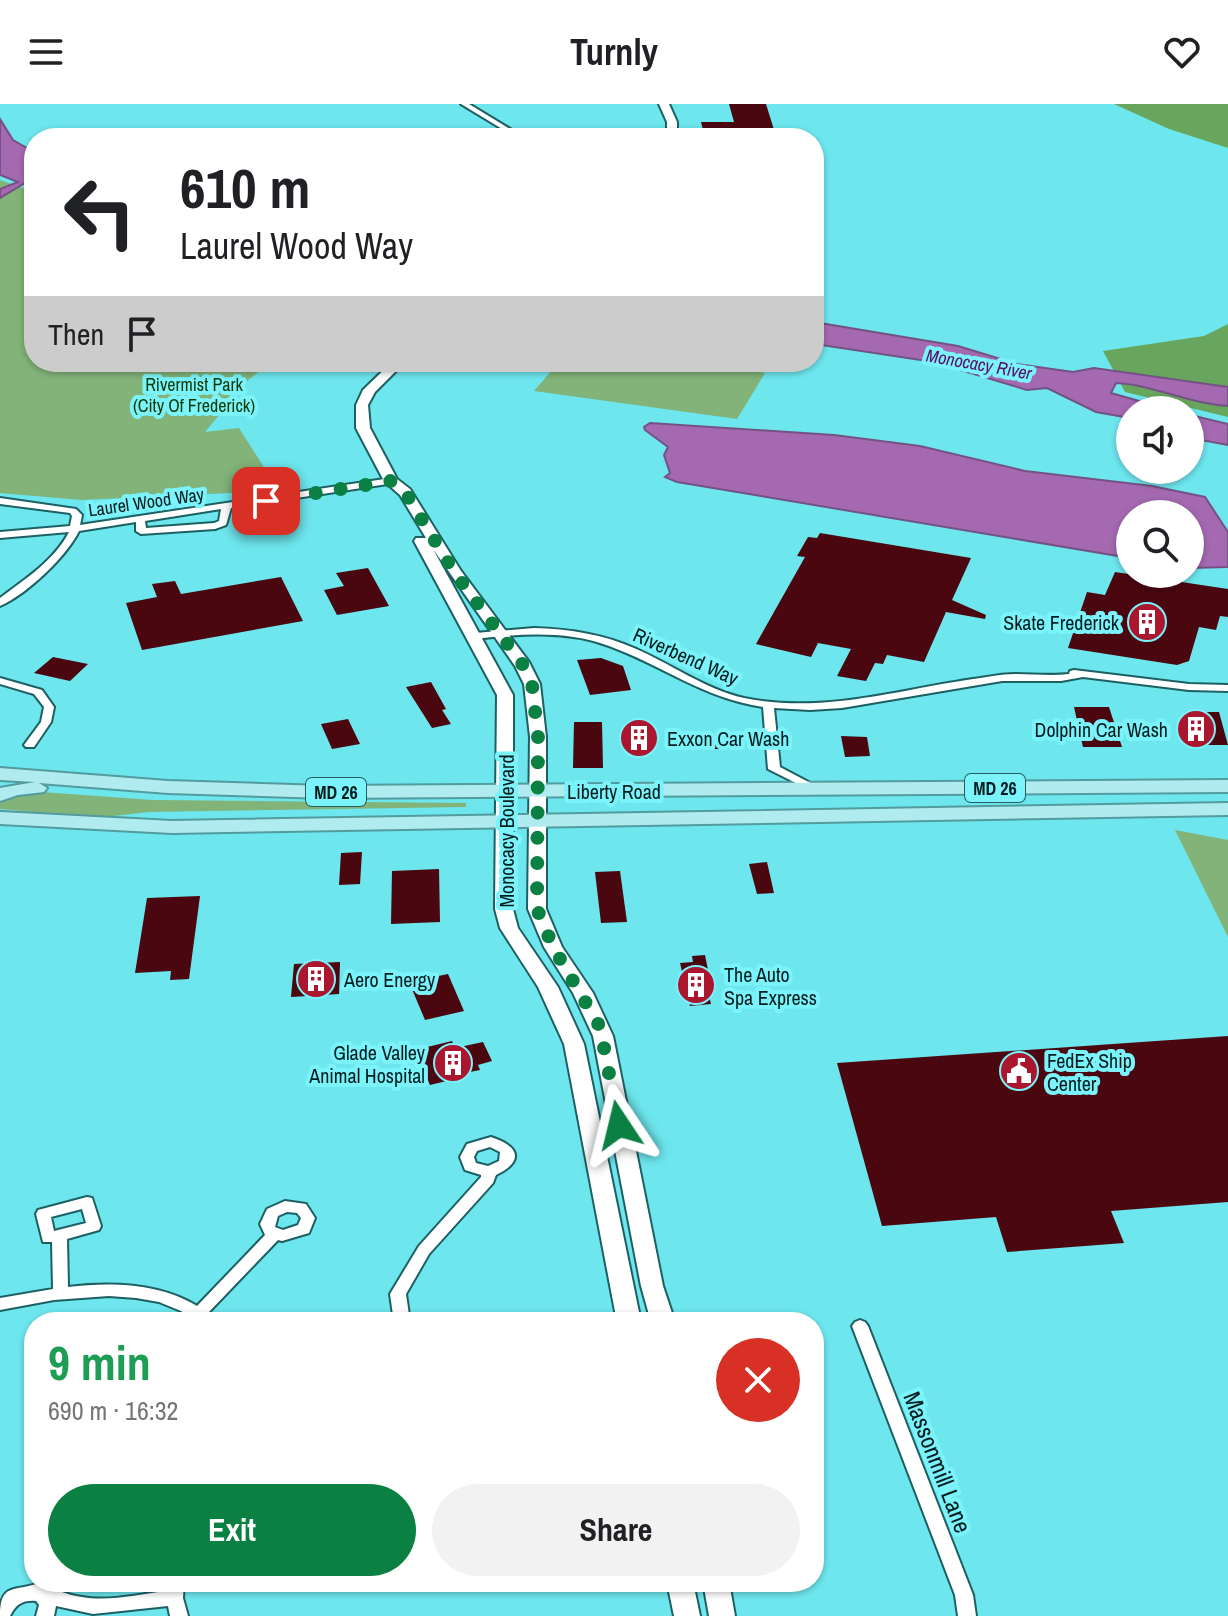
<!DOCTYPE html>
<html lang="en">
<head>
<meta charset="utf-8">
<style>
	body { margin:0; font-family:"Archivo Narrow",sans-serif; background:#f2f2f2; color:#202124; height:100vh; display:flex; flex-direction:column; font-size:30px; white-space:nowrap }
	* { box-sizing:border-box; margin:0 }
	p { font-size:26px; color:#757577 }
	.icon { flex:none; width:44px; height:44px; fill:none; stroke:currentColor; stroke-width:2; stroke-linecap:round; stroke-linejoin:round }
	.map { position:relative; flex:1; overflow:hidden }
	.drawer { position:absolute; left:24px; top:1208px; width:800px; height:280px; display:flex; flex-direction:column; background:#fff; border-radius:32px; box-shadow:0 2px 6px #0004 }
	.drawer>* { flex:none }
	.top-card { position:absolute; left:24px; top:24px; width:800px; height:244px; border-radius:32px; box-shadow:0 2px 6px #0004; background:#fff; color:#202124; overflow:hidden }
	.controls { position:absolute; left:1116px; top:292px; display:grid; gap:16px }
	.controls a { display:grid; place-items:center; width:88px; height:88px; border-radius:50%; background:#fff; box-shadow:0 2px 6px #0004; font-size:40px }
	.pin { position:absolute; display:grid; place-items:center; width:68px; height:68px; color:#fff; margin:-34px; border-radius:16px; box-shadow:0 4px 12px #0006 }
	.me { position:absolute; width:88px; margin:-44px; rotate:350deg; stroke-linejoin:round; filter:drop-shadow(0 0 6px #0008) }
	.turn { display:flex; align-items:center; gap:28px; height:168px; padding:0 24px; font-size:36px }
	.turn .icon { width:104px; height:104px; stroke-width:2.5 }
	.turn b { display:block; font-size:56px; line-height:68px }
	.then { display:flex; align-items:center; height:76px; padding:0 24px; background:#0003; gap:16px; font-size:30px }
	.round { display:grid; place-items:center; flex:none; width:84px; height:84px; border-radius:42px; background:#f2f2f2 }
	.headline { display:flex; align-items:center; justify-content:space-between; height:136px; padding:0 24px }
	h1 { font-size:48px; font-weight:700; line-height:60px; color:#1e9e55 }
	.primary-button { display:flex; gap:16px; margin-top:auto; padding:16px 24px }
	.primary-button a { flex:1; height:92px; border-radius:48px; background:#0b8043; color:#fff; font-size:32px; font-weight:700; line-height:92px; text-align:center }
	.primary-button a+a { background:#f2f2f2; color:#202124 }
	header { display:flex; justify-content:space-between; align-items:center; height:104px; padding:0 24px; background:#fff; font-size:36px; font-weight:700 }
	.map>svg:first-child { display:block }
	.green { fill:#82b379 }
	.forest { fill:#68a65d }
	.water { fill:#a469b0; stroke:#745284; stroke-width:2 }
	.building { fill:#4b0710 }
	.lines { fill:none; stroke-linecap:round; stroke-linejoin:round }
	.minor-casing { stroke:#1d6063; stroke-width:4 }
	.secondary-casing { stroke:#1d6063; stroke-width:4 }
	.primary-casing { stroke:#529b9f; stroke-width:4 }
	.minor { fill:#fff; fill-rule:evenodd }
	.secondary { fill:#fff; fill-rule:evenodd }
	.primary { fill:#b0ecef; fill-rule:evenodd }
	.route { stroke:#0b8043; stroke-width:14; stroke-dasharray:0 25.2 }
	.labels { text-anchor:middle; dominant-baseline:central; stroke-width:8; stroke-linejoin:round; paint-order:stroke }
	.far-water-label { font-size:18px; font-style:italic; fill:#5b0e69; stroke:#7bf3fb }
	.far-park-label { font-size:18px; fill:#0e3905; stroke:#7bf3fb }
	.far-street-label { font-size:18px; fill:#031d1e; stroke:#7bf3fb }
	.shield { fill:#7bf3fb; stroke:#275d60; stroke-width:2 }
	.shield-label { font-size:18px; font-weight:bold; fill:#031d1e }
	.poi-label { font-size:20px; fill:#031d1e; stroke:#7bf3fb; text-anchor:start }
	.street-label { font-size:20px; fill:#031d1e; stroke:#7bf3fb }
	.near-street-label { font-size:24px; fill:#031d1e; stroke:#7bf3fb }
</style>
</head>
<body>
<header><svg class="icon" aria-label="menu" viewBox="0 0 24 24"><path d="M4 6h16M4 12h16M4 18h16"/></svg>Turnly<svg class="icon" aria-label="heart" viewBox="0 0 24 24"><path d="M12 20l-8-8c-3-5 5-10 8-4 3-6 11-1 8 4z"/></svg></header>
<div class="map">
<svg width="1228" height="1512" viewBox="0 0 1228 1512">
	<rect width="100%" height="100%" fill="#6de6ed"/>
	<g class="green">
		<path d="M0 76 34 88V258H272L248 276 205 328 239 324 267 368 272 387 82 396 0 389Z"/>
		<path d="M559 258H695L765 269 737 315 534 287Z"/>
		<path d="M27 687 153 696 466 699V703L149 708 96 714 0 705V698Z"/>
		<path d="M1175 726 1228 736V833Z"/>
	</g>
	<g class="forest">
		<path d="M1114 0H1228V44L1169 25Z"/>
		<path d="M1228 220V313L1125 288 1103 247 1204 232Z"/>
	</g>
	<g class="water">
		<path d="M0 15 13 36 34 48V81L25 79 0 94V85L18 78 0 71Z"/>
		<path d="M814 218 958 242 1017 260 1073 268 1094 264 1228 283V302C1189 300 1155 281 1116 279L1111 289 1171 306H1130V314L1096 308 1047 284 1027 286 934 258 814 240Z"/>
		<path d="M1190 311 1228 320V341L1190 334Z"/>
		<path d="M650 319 834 331 920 342 1025 367 1152 382 1205 393 1228 428V463L1190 464V410H1130V454L677 378 665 373 670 369 664 351 668 343 645 326 644 323Z"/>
	</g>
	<g class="building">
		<path d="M729 0H766L775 29H741L742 34H705L701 18H734Z"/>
		<path d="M820 429 971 454 952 496 986 511 985 515 946 508 924 558 887 551 883 560 875 559 866 577 837 572 851 545 818 539 811 553 756 540 805 453 797 452 808 433 817 434Z"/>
		<path d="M368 464 389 502 337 511 324 486 344 482 336 469Z"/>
		<path d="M1115 468 1228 485V513L1220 512 1216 526 1199 523 1189 557 1177 561 1068 544 1087 488 1105 491Z"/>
		<path d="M281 473 303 517 142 546 126 499 157 493 152 480 175 477 181 490Z"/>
		<path d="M53 553 88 560 70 577 34 569Z"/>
		<path d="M601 554 623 562 631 586 590 591 577 556Z"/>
		<path d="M431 578 446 605 442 606 451 620 432 624 406 583Z"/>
		<path d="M1074 603H1109L1122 643H1083Z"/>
		<path d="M1195 608H1219L1228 641H1208Z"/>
		<path d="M348 615 360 640 332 645 321 620Z"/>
		<path d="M574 618H602L603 664H573Z"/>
		<path d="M680 631H727L730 645H681Z"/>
		<path d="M841 632 867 633 870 652 845 653Z"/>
		<path d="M362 748 360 780 339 781 341 749Z"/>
		<path d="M767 758 774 789 757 790 749 760Z"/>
		<path d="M439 765 440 818 391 820 392 767Z"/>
		<path d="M620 767 627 818 601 819 595 768Z"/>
		<path d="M200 792 189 875 170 876 171 867 135 869 147 794Z"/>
		<path d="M705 851 708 866 703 867 711 900 690 902 680 859 693 858 692 852Z"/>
		<path d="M340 858 339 890 291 893 294 860Z"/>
		<path d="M448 870 464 907 425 916 409 878Z"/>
		<path d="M1228 932V1098L1111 1107 1124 1139 1007 1148 996 1113 882 1122 837 959Z"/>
		<path d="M452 937 455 944 483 938 492 957 478 961 480 966 465 969 467 972 430 981 415 946Z"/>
	</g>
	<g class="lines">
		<g class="minor-casing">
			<g id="minor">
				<path d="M461 0H469L525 34H517Z"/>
				<path d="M391 374 396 377 394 379 231 404 226 421 215 425 141 430 136 427V418L79 427C66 453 27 490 0 502V494C25 475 54 457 69 428L0 434V428L70 422 72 412 70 409 0 400V394L76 405 82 411 80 421ZM221 405 219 417 214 419 146 424 145 417Z"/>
				<path d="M534 524C569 525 602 530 634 544 671 560 705 585 744 594 822 610 897 586 973 575 987 573 1001 570 1015 570 1033 570 1051 572 1069 570L1070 567 1074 566 1189 580 1228 581V587L1189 586 1083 573 1061 577H1002L842 604 810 606 774 604 780 663 816 682 818 684 812 687 768 665 763 603C703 594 664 562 609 542 566 526 519 530 475 535L470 532 475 529Z"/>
				<path d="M0 574 42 586 54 603 51 618 34 643H26L24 641 41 618 44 603 34 590 0 580Z"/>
				<path d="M491 1033C519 1042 525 1057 496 1071L493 1079 429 1150 406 1190 410 1218H394L390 1190 419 1142 481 1073V1071L465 1066 460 1053 467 1040ZM490 1043 500 1048 499 1057 488 1062 476 1059 474 1053 477 1047Z"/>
				<path d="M87 1093 92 1094 101 1122 99 1126 67 1135 68 1183C111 1178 159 1179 197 1202L265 1131 260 1120 267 1105 285 1097 306 1100 315 1114 309 1129 282 1137 278 1136 208 1209 215 1214 218 1218H198L181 1207 159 1198 136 1194 109 1192 54 1196 0 1206V1194L53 1185 52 1138H43L36 1110 38 1106ZM82 1105 86 1119 54 1127 51 1113ZM287 1108 297 1109 301 1114 298 1121 283 1126 275 1123 278 1112Z"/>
				<path d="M860 1216 865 1218 868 1222 973 1491 976 1512H958L955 1491 852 1222 855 1218Z"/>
				<path d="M166 1478H184L183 1494 188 1512H170L168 1502 93 1510 56 1502 54 1512H36L39 1501 36 1497C23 1496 16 1500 10 1512H0C0 1478 15 1488 39 1479 53 1484 66 1491 82 1493 109 1498 139 1490 166 1487Z"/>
			</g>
		</g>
		<g class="secondary-casing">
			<g id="secondary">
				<path d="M659 0H669L677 18V34H667V18Z"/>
				<path d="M392 258H405L375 288 368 301 370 324 397 375 410 385 461 467 529 558 540 580 546 633V805L562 843 593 889 613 932 663 1182 675 1218H651L641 1182 593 932 573 889 544 843 528 805 530 633 524 580 515 562 433 445 513 591V805L518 824 558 883 584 940 641 1218H617L564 940 538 883 500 824 495 805 497 591 414 437 416 434H426L400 391 384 377 356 324V301L363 286Z"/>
				<path d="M667 1478H693L700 1512H674Z"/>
				<path d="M703 1478H729L735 1512H709Z"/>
			</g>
		</g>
		<g class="primary-casing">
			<g id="primary">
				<path d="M0 664 168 677 325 682 1228 676V688L325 694 168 689 39 679 47 684 44 688 18 691 0 697V684L35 678 0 676Z"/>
				<path d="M1228 699V711L172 729 0 720V708L172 717Z"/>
			</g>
		</g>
		<use href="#minor" class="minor"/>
		<use href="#secondary" class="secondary"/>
		<use href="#primary" class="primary"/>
	</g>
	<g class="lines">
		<path class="route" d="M266 397 391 377 405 388 454 468 523 561 532 580 538 633 537 805 553 843 600 923 619 1021"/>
	</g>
	<defs>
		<g id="building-disc" transform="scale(2)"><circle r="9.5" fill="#ab152e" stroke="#7bf3fb"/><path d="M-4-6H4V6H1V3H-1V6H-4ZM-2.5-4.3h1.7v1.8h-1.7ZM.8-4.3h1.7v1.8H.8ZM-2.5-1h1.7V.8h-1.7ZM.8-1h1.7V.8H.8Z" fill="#fff"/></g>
		<g id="civic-disc" transform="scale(2)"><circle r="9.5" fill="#ab152e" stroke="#7bf3fb"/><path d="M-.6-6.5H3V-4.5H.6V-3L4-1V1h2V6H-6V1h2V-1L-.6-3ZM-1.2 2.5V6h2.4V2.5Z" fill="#fff"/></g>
	</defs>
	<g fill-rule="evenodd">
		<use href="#building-disc" x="1147" y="518"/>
		<use href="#building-disc" x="1196" y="625"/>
		<use href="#building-disc" x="639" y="634"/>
		<use href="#building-disc" x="316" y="875"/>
		<use href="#building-disc" x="696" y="881"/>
		<use href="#building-disc" x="453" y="959"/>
		<use href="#civic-disc" x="1019" y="967"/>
	</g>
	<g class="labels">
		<g class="far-water-label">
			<text transform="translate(979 260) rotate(10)">Monocacy River</text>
		</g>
		<g class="far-park-label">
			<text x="194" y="280">Rivermist Park<tspan x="194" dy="21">(City Of Frederick)</tspan></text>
		</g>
		<g class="far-street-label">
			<text transform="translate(146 398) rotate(-8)">Laurel Wood Way</text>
		</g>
		<g class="shield">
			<rect x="965" y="670" width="60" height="28" rx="6"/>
			<rect x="306" y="674" width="60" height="28" rx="6"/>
		</g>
		<g class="shield-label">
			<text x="995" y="684">MD 26</text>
			<text x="336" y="688">MD 26</text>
		</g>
		<g class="poi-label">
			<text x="1119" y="518" text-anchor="end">Skate Frederick</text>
			<text x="1168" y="625" text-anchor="end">Dolphin Car Wash</text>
			<text x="667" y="634">Exxon Car Wash</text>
			<text x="724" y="870">The Auto<tspan x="724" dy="23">Spa Express</tspan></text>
			<text x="344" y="875">Aero Energy</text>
			<text x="425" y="948" text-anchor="end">Glade Valley<tspan x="425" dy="23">Animal Hospital</tspan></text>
			<text x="1047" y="956">FedEx Ship<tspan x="1047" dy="23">Center</tspan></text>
		</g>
		<g class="street-label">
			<text transform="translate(686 552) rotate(24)">Riverbend Way</text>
			<text x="614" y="687">Liberty Road</text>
			<text transform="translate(506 727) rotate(-90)">Monocacy Boulevard</text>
		</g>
		<g class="near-street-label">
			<text transform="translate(938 1358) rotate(69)">Massonmill Lane</text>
		</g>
	</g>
</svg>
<div class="controls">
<a><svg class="icon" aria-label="sound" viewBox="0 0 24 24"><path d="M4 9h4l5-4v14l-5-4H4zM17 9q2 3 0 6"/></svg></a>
<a><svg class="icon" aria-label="search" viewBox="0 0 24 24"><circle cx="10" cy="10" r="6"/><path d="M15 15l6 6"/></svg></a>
</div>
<div class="pin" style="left:266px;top:397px;background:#d93025"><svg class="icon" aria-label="arrive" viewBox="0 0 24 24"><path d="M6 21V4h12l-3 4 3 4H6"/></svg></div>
<svg class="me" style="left:619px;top:1021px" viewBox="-20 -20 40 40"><path d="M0-17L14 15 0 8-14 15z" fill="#0b8043" stroke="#fff" stroke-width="4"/></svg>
<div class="top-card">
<div class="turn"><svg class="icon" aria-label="left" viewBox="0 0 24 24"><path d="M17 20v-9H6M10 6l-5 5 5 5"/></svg><div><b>610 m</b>Laurel Wood Way</div></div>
<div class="then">Then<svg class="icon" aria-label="arrive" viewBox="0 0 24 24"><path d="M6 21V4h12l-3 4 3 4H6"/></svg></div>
</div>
<section class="drawer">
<div class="headline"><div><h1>9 min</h1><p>690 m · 16:32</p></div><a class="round" style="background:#d93025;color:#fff"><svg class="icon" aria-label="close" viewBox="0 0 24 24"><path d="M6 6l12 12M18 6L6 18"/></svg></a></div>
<div class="primary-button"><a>Exit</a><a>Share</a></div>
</section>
</div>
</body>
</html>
